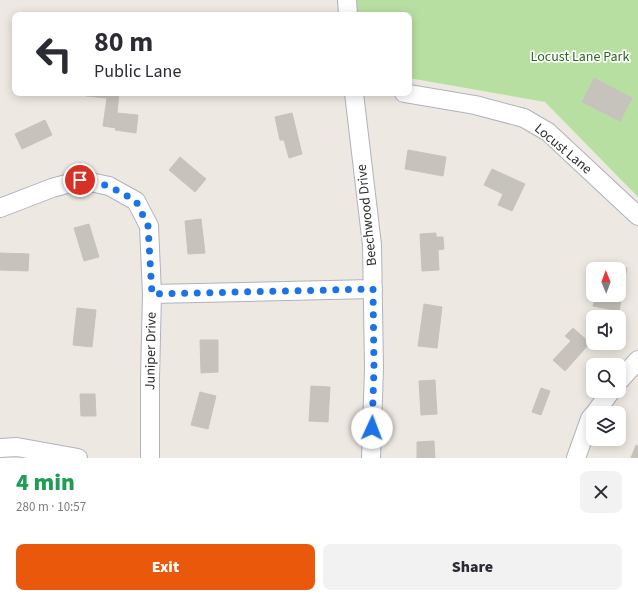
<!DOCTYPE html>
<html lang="en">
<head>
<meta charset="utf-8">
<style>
	body { margin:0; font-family:"Source Sans 3",sans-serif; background:#f2f2f3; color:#2b2b33; height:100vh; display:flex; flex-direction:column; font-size:15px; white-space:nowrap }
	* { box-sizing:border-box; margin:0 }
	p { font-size:13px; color:#7c7c81 }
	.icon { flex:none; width:22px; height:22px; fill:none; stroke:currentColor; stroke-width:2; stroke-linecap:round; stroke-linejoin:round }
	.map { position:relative; height:458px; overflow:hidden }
	.sheet { display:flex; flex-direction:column; background:#fff; flex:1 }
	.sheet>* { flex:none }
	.hud { position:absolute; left:12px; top:12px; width:400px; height:84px; border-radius:8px; box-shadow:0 2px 10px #0003; background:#fff; color:#2b2b33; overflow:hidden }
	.needle { width:26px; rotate:359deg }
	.fabs { position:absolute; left:586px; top:262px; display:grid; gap:8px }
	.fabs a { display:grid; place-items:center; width:40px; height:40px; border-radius:8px; background:#fff; box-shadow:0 2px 10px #0003; font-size:20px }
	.pin { position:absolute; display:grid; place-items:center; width:34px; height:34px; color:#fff; margin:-17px; border:2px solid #fff; border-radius:50%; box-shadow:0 1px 4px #0007 }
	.me { position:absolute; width:44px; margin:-22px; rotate:2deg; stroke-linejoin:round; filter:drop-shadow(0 0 3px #0008) }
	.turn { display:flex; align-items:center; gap:14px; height:84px; padding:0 16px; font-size:18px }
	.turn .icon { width:52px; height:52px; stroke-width:2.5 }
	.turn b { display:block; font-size:28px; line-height:34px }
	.round { display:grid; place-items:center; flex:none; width:42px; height:42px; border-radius:8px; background:#f2f2f3 }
	.overview { display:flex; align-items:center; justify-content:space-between; height:68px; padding:0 16px }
	h1 { font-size:24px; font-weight:800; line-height:30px; color:#1e9e55 }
	.button { display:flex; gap:8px; margin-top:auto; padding:8px 16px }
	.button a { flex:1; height:46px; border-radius:8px; background:#ea580c; color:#fff; font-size:16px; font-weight:800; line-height:46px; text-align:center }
	.button a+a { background:#f2f2f3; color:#2b2b33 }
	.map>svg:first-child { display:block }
	.green { fill:#b8dfa2 }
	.building { fill:#c6c2bc; stroke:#c9c3ba }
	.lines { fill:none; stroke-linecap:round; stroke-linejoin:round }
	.minor-casing { stroke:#b1b3bc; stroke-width:20 }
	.minor { stroke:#fff; stroke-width:18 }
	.route { stroke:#1a73e8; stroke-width:7; stroke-dasharray:0 12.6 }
	.labels { text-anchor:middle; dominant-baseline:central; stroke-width:3.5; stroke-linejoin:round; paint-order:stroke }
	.park-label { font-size:14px; fill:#316621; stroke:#fff }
	.street-label { font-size:14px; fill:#2d2d2d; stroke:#fff }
</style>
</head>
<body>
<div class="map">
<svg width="638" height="458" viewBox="0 0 638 458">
	<rect width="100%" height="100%" fill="#ede8e1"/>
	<path class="green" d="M355 0H638V197L545 102 409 78V15H356Z"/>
	<g class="building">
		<path d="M594 78 632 98 620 121 582 102Z"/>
		<path d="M87 93H119L117 113 138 115 136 133 115 130 116 128 103 126 107 98 86 96Z"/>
		<path d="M292 113 302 154 289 158 284 140H280L275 117Z"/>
		<path d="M45 120 52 135 22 149 15 134Z"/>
		<path d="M408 150 446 157 443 176 405 169Z"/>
		<path d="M180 157 206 179 195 192 169 170Z"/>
		<path d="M492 169 525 184 512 211 498 205 503 194 484 185Z"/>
		<path d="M201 219 205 253 188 254 185 221Z"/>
		<path d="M89 224 99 257 84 261 74 228Z"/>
		<path d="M436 233V237H443L444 249 438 250 439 270 422 271 420 234Z"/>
		<path d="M0 253 29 254 28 271 0 270Z"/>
		<path d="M611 265 627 268 619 311 593 306 596 295H619V269H610Z"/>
		<path d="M424 304 442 307 437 348 418 346Z"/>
		<path d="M77 308 96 310 92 347 73 345Z"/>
		<path d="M573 328 590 343 565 371 553 360 571 341 565 336Z"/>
		<path d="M200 340H218V372L201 373Z"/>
		<path d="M435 380 437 414 421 415 419 381Z"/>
		<path d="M311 386 330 387 328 422 309 421Z"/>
		<path d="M541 388 550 391 541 415 532 412Z"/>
		<path d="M200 392 216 396 208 429 191 425Z"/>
		<path d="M80 394H95L96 416H81Z"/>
		<path d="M434 441 435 458H417V442Z"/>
		<path d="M636 445 638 446V458H631Z"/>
	</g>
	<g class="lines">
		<g class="minor-casing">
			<g id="minor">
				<path d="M347 0 348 15"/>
				<path d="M354 93 372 245 374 368 371 458"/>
				<path d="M404 93 475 105 524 118 548 132 638 216"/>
				<path d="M0 208 52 188 81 180 109 186 136 201 149 226 152 294 150 378V458"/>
				<path d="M152 294 373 289"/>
				<path d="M619 381 638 360"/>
				<path d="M595 413 611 391"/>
				<path d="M0 448 17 447 78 458"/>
				<path d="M576 458 590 419 593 415"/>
			</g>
		</g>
		<use href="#minor" class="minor"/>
	</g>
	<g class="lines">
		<path class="route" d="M80 180 109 186 136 201 148 226 152 294 373 289 374 368 372 428"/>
	</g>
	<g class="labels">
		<g class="park-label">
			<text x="580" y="57">Locust Lane Park</text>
		</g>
		<g class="street-label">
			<text transform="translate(563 149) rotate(40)">Locust Lane</text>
			<text transform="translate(367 215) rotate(-96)">Beechwood Drive</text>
			<text transform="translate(151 351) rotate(-89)">Juniper Drive</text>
		</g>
	</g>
</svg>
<div class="fabs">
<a><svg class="needle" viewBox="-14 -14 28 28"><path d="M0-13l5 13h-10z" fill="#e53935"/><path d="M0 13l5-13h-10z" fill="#7c7c81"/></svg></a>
<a><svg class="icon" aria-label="sound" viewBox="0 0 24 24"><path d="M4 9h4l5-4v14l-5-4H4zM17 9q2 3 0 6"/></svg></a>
<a><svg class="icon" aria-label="search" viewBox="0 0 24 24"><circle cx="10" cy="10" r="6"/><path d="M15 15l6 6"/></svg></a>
<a><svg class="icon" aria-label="layers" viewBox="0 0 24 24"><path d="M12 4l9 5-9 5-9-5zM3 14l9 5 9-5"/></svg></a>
</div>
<div class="pin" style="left:80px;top:180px;background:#d93025"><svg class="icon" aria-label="arrive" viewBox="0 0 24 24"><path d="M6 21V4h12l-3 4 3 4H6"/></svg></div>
<svg class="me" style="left:372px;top:428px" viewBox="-20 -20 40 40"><circle r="19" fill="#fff"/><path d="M0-13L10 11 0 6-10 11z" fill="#1a73e8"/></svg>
<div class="hud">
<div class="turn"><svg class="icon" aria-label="left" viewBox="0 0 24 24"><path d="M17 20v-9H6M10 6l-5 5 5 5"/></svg><div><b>80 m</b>Public Lane</div></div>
</div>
</div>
<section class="sheet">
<div class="overview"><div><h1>4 min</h1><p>280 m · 10:57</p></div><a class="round"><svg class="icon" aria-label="close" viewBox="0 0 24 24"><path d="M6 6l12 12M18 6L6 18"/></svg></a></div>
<div class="button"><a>Exit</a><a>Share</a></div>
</section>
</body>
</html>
